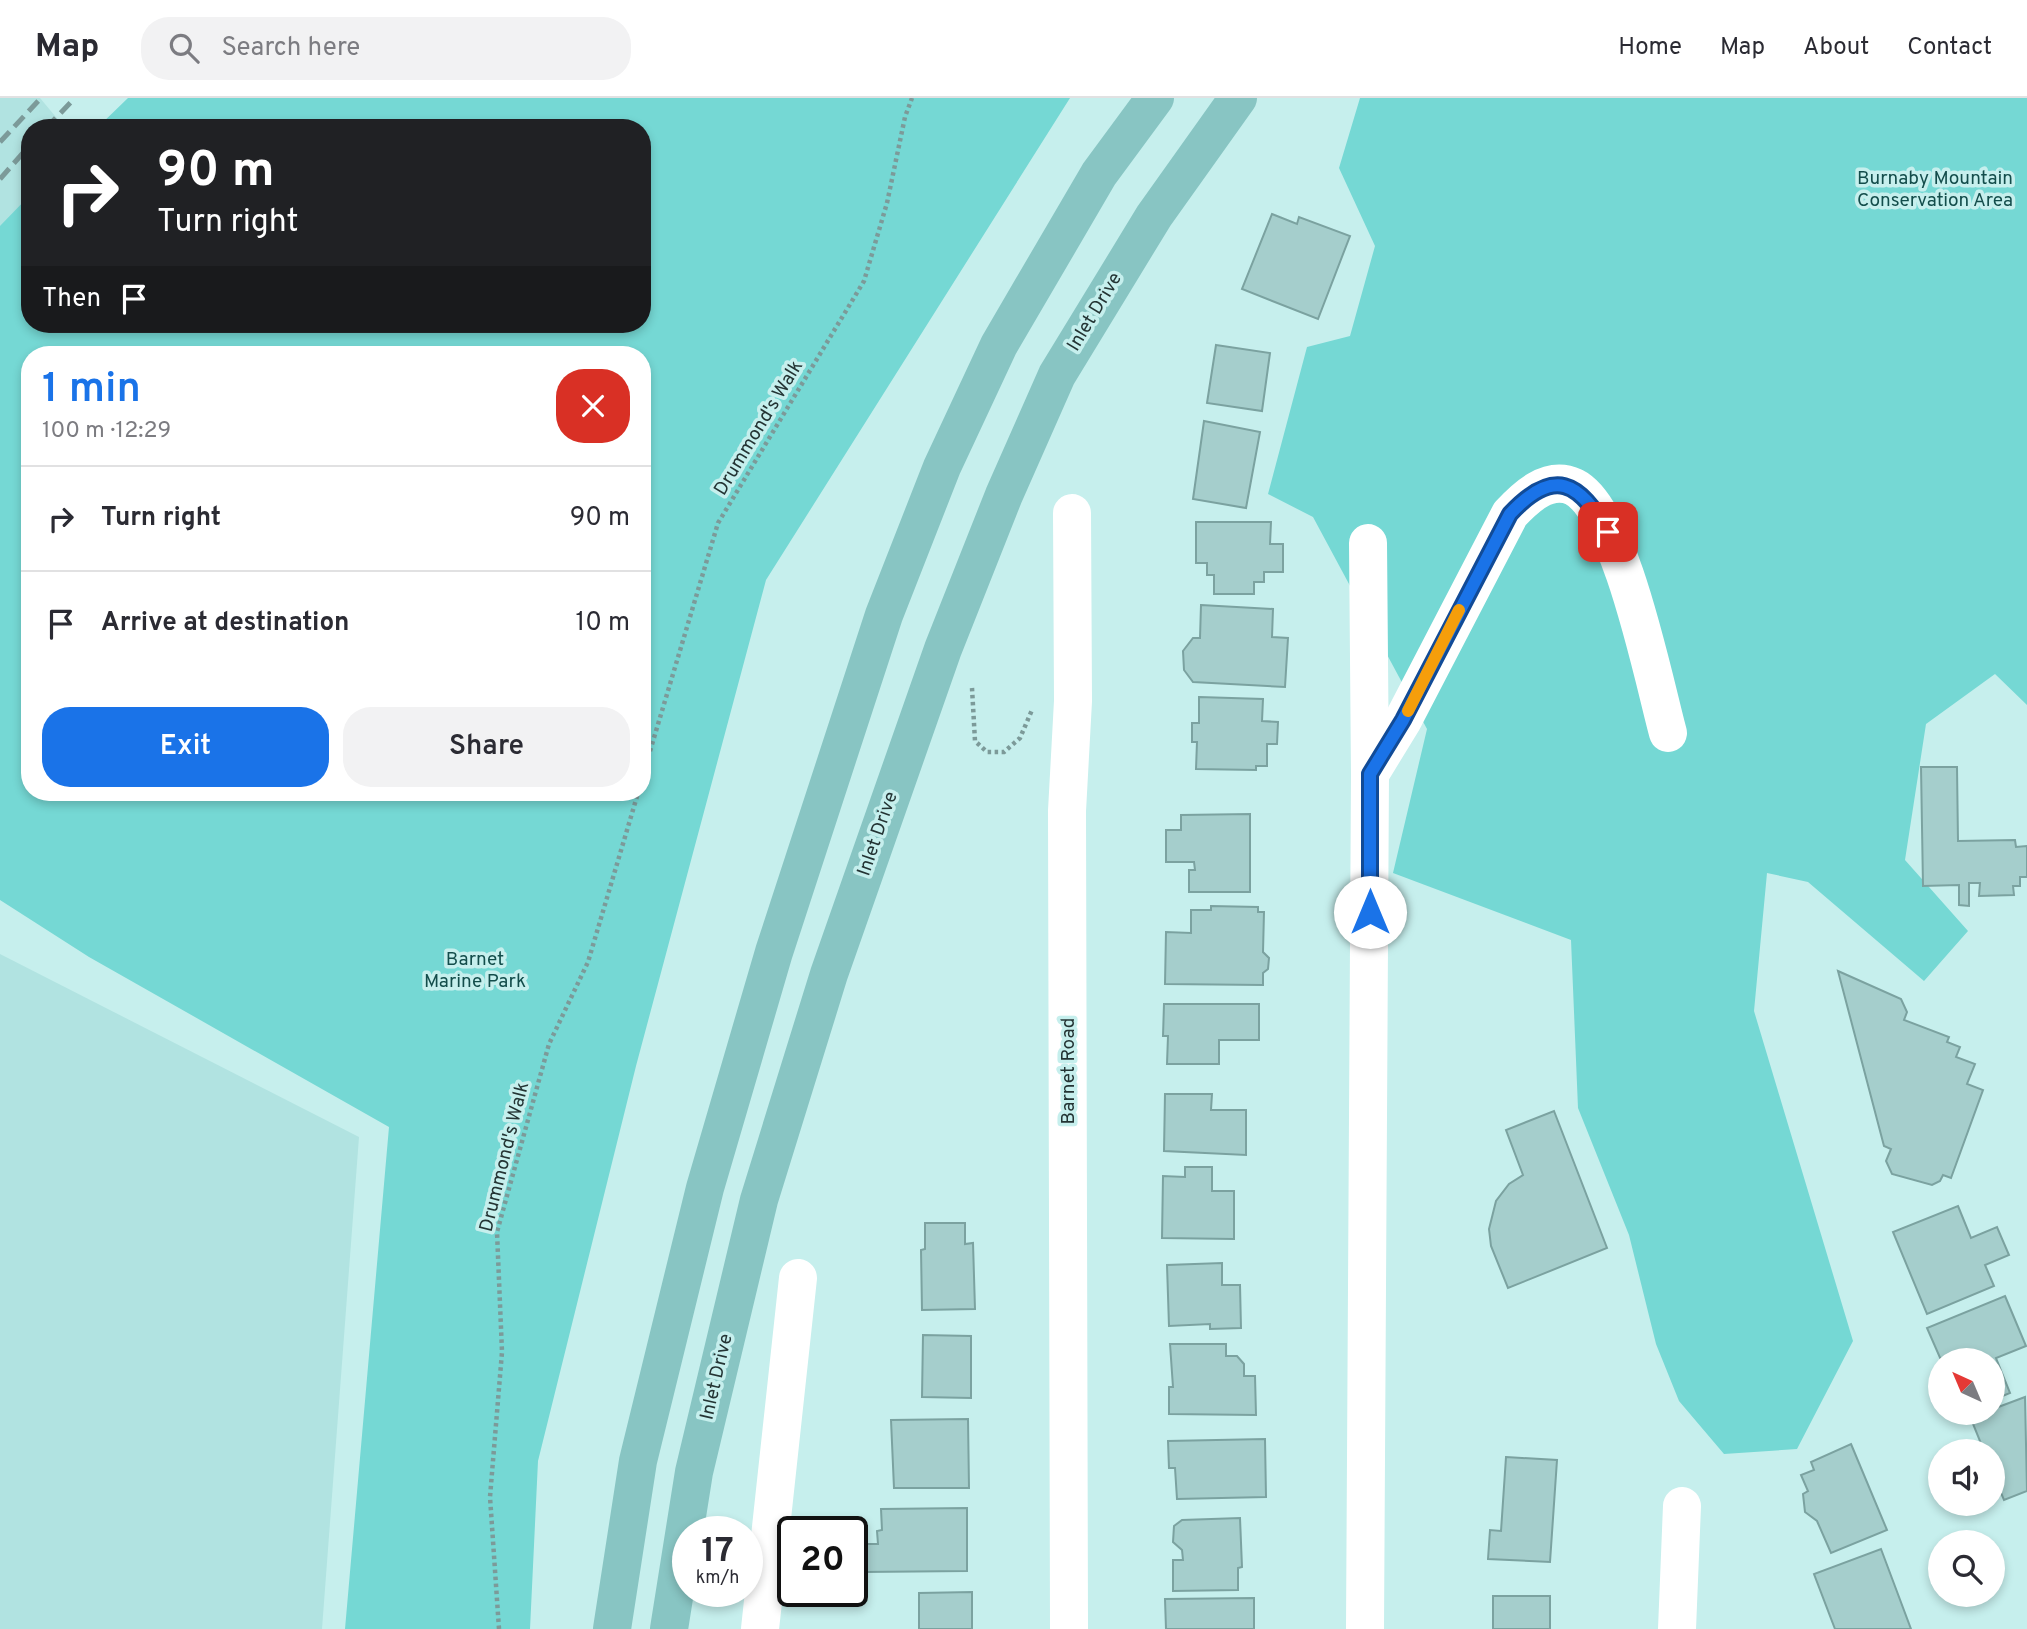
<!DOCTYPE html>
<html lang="en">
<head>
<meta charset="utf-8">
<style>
	body { margin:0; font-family:Overpass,sans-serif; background:#f2f2f3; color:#2b2b33; height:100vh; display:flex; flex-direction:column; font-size:26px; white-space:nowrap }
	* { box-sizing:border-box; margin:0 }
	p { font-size:23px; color:#7c7c81 }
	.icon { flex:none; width:38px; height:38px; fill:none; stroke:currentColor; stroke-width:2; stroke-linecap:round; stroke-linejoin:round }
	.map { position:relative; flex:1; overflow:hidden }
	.details { position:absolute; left:21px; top:248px; width:630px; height:455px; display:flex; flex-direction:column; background:#fff; border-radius:28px; box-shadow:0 4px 10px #0003 }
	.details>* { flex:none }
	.hud { position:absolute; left:21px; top:21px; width:630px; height:214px; border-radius:28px; box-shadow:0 4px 10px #0003; background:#202124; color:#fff; overflow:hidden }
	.needle { width:46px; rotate:316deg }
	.tools { position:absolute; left:1928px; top:1250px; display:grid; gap:14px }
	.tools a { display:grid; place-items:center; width:77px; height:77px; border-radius:50%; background:#fff; box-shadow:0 4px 10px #0003; font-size:35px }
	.speed { position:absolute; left:672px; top:1418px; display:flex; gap:14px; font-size:35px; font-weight:700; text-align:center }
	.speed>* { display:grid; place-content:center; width:91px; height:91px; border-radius:50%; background:#fff; box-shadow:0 4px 10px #0003; line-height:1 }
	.speed small { font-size:18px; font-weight:400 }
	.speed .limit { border:4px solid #111; border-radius:10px; background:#fff; color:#111 }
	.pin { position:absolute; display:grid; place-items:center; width:60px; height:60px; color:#fff; margin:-30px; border-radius:14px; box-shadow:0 4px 10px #0006 }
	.me { position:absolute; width:77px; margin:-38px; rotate:0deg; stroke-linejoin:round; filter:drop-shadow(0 0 5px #0008) }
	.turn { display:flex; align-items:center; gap:24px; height:147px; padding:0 21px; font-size:32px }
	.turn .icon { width:91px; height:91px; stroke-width:2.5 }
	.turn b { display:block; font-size:49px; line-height:60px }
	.then { display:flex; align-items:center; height:66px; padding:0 21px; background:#0003; gap:14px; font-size:26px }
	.round { display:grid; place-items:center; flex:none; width:74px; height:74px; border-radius:28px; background:#f2f2f3 }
	.headline { display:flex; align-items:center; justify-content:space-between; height:119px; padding:0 21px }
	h1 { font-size:42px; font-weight:600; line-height:52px; color:#1a73e8 }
	.cta { display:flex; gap:14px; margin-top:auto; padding:14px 21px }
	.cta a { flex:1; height:80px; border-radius:28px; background:#1a73e8; color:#fff; font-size:28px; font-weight:600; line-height:80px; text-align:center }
	.cta a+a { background:#f2f2f3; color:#2b2b33 }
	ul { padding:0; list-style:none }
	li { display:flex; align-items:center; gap:21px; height:105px; padding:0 21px; border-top:2px solid #e1e1e2 }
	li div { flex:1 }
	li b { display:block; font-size:26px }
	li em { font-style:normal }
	header { display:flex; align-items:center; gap:42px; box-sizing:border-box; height:98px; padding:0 35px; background:#fff; border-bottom:2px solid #e1e1e2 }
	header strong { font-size:33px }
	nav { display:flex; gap:38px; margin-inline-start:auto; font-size:24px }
	.search { width:490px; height:63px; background:#f2f2f3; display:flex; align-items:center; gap:18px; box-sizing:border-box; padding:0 24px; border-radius:28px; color:#7c7c81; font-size:26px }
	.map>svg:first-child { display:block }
	.built { fill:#b1e3e1 }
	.green { fill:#75d8d4; fill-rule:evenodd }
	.building { fill:#a5cecc; stroke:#7ba2a0; stroke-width:2 }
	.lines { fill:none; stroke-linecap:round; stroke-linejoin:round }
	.path { stroke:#7c9a99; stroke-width:4.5; stroke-dasharray:3.5 3.5; stroke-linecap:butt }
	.minor { stroke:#fff; stroke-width:38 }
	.major { stroke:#88c5c3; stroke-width:38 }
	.rail { stroke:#7c9a99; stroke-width:5; stroke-dasharray:14 7; stroke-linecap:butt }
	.route-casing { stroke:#114b97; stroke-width:18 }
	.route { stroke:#1a73e8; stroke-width:12 }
	.slow { stroke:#f59e0b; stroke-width:12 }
	.labels { text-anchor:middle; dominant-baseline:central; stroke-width:7; stroke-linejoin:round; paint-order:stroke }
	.park-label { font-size:19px; fill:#134d4b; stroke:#c6efed }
	.street-label { font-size:19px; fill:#243434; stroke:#c6efed }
</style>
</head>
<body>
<header>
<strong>Map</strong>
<div class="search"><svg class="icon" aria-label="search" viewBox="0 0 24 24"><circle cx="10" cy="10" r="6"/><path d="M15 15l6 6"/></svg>Search here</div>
<nav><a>Home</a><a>Map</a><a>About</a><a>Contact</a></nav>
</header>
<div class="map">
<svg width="2027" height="1531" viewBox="0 0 2027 1531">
	<rect width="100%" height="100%" fill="#c6efed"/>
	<g class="built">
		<path d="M0 0H40L65 30H30V257L0 409Z"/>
		<path d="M0 856 359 1039 322 1531H0Z"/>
	</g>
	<g class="green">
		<path d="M128 0H1070L766 482 636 968 538 1363 530 1531H345L389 1029 89 859 0 802V128L30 97V226H642V30H97ZM30 257H642V695H30Z"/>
		<path d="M1360 0H2027V607L1995 576 1926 626 1905 762 1968 833 1924 883 1808 784 1767 775 1754 913 1853 1243 1797 1351 1724 1356 1679 1303 1656 1246 1629 1137 1578 1010 1571 842 1393 775 1427 631 1313 419 1268 396 1307 249 1350 238 1375 148 1339 70Z"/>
	</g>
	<g class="building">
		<path d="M1272 116 1297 126 1299 119 1350 138 1318 221 1242 191Z"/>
		<path d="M1216 247 1270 255 1262 313 1207 305Z"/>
		<path d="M1204 323 1260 334 1246 410 1193 401Z"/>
		<path d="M1196 424H1271L1270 446H1283V474H1264V484H1254V496H1214V477H1207V465H1196Z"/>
		<path d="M1201 507 1273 511 1272 539 1288 540 1285 589 1193 584 1184 572 1183 553 1193 540H1200Z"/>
		<path d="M1199 599 1263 601 1262 623 1278 624 1277 646H1267V668H1256V672L1196 671 1197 644H1192V625H1199Z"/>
		<path d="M1921 669H1957L1958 743 2015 742 2016 749 2027 748V779H2020V788H2013L2014 797 1979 798 1980 785H1969V808L1959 807V787L1923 788Z"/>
		<path d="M1250 716V794H1189V772H1195L1194 764H1166V732H1181V717Z"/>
		<path d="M1211 808 1258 809V814H1264L1263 854 1269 860 1268 871 1263 875V887L1165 886 1166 834 1191 835V812H1211Z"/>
		<path d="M1838 873 1901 901 1907 914 1904 922 1949 939 1947 944 1960 949 1956 959 1975 966 1967 986 1983 992 1951 1080 1943 1077 1940 1083 1932 1087 1892 1076 1886 1063 1891 1051 1884 1048Z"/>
		<path d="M1164 906H1259V942H1219V966H1167L1168 938H1163Z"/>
		<path d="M1165 996H1212L1211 1012H1246V1057L1164 1053Z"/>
		<path d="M1554 1013 1607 1150 1508 1190 1491 1148 1489 1131 1496 1103 1509 1086 1523 1077 1506 1032Z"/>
		<path d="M1185 1069H1212V1093H1234V1141L1162 1140 1163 1078 1185 1079Z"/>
		<path d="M1958 1108 1971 1140 1997 1129 2009 1157 1985 1167 1994 1188 1927 1216 1893 1134Z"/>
		<path d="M925 1125H965V1146L973 1145 975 1211 922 1212 921 1152 925 1151Z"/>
		<path d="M1222 1165V1187H1240L1241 1230 1210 1231V1226L1169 1228 1167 1167Z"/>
		<path d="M2005 1198 2026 1248 1996 1260 2010 1295 1993 1302V1262H1941L1927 1230Z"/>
		<path d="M923 1237 971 1238V1300L922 1299Z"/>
		<path d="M1170 1246H1226V1258H1237L1244 1266V1278H1255L1256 1317 1169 1316V1289H1173Z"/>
		<path d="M2025 1299 2027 1393 2004 1402 1993 1376V1353H1984L1971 1321 1993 1314V1311Z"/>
		<path d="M968 1321 969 1390H894L891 1322Z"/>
		<path d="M1265 1341 1266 1399 1177 1401 1175 1370H1169L1168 1343Z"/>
		<path d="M1851 1346 1887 1432 1831 1455 1817 1423 1805 1414 1803 1396 1808 1393 1801 1377 1814 1372 1811 1364Z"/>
		<path d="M1506 1359 1557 1362 1550 1464 1488 1461 1490 1432 1501 1433Z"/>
		<path d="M967 1410V1473L864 1474 863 1446H878L877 1433 882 1432 881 1411Z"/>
		<path d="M1240 1420 1242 1469 1238 1470V1492L1173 1493V1462H1183L1182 1452 1173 1444 1174 1428 1182 1422Z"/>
		<path d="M1881 1451 1911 1531H1835L1814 1476Z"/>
		<path d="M972 1494V1531H919V1495Z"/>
		<rect x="1493" y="1498" width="57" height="33"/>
		<path d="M1254 1500V1531H1166L1165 1501Z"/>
	</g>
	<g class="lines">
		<g class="path">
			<path d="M972 590 975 643 987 654H1004L1020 640 1032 612"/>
			<path d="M642 680 718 425 864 183 887 105 905 19 912 0"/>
			<path d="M499 1531 490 1399 502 1254 497 1134 549 946 588 864 638 695"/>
		</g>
		<g class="minor">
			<path d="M1370 676 1403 622 1510 416C1525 400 1548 377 1574 389 1620 412 1654 584 1668 635"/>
			<path d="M760 1531 798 1180"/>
			<path d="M1069 1531 1067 713 1073 603 1072 415"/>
			<path d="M1365 1531 1370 676 1368 445"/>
			<path d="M1677 1531 1682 1408"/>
		</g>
		<g class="major">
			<path d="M612 1531 638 1363 705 1090 774 854 884 517 942 369 999 247 1099 76 1155 0"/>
			<path d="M669 1531 694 1374 759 1102 829 876 943 551 1004 397 1057 277 1154 118 1238 0"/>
		</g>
		<g class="rail">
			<path d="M46 30 75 0"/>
			<path d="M0 44 41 0"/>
			<path d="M0 81 30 47"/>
		</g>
	</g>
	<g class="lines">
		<g class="route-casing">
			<path id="route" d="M1370 814V676L1403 622 1510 416C1554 369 1579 383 1608 434"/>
		</g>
		<use href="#route" class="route"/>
		<path class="slow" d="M1408 613 1459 512"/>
	</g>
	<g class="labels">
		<g class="park-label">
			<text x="1935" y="81">Burnaby Mountain<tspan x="1935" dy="22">Conservation Area</tspan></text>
			<text x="475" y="862">Barnet<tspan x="475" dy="22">Marine Park</tspan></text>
		</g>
		<g class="street-label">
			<text transform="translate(1095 214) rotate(-59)">Inlet Drive</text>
			<text transform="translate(759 330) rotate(-59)">Drummond's Walk</text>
			<text transform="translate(878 736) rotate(-71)">Inlet Drive</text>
			<text transform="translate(1069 973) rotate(-90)">Barnet Road</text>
			<text transform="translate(505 1059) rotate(-76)">Drummond's Walk</text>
			<text transform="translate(717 1279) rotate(-77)">Inlet Drive</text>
		</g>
	</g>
</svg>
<div class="tools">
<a><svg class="needle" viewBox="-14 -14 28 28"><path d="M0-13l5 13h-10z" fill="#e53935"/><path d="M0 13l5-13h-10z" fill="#7c7c81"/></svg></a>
<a><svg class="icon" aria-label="sound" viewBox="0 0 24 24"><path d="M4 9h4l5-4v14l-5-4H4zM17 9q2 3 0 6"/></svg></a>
<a><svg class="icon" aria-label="search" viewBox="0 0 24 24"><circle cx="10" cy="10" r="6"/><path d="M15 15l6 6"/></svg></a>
</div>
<div class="speed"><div>17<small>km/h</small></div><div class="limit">20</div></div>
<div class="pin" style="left:1608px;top:434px;background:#d93025"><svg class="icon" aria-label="arrive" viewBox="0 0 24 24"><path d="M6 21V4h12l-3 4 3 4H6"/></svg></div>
<svg class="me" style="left:1370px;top:814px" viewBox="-20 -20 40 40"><circle r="19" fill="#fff"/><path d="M0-13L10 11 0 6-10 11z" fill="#1a73e8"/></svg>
<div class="hud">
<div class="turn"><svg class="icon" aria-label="right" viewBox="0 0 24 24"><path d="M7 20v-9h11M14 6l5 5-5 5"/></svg><div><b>90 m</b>Turn right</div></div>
<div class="then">Then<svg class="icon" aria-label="arrive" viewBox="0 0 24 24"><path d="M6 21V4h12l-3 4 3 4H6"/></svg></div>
</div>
<section class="details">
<div class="headline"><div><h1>1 min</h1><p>100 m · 12:29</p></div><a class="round" style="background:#d93025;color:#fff"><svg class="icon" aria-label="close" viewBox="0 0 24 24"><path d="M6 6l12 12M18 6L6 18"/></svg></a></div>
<ul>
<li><svg class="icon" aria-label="right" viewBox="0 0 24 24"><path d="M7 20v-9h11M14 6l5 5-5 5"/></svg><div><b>Turn right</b></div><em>90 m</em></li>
<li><svg class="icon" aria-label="arrive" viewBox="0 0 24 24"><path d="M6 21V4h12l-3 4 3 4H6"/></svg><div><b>Arrive at destination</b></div><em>10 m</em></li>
</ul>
<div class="cta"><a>Exit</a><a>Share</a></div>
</section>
</div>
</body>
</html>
